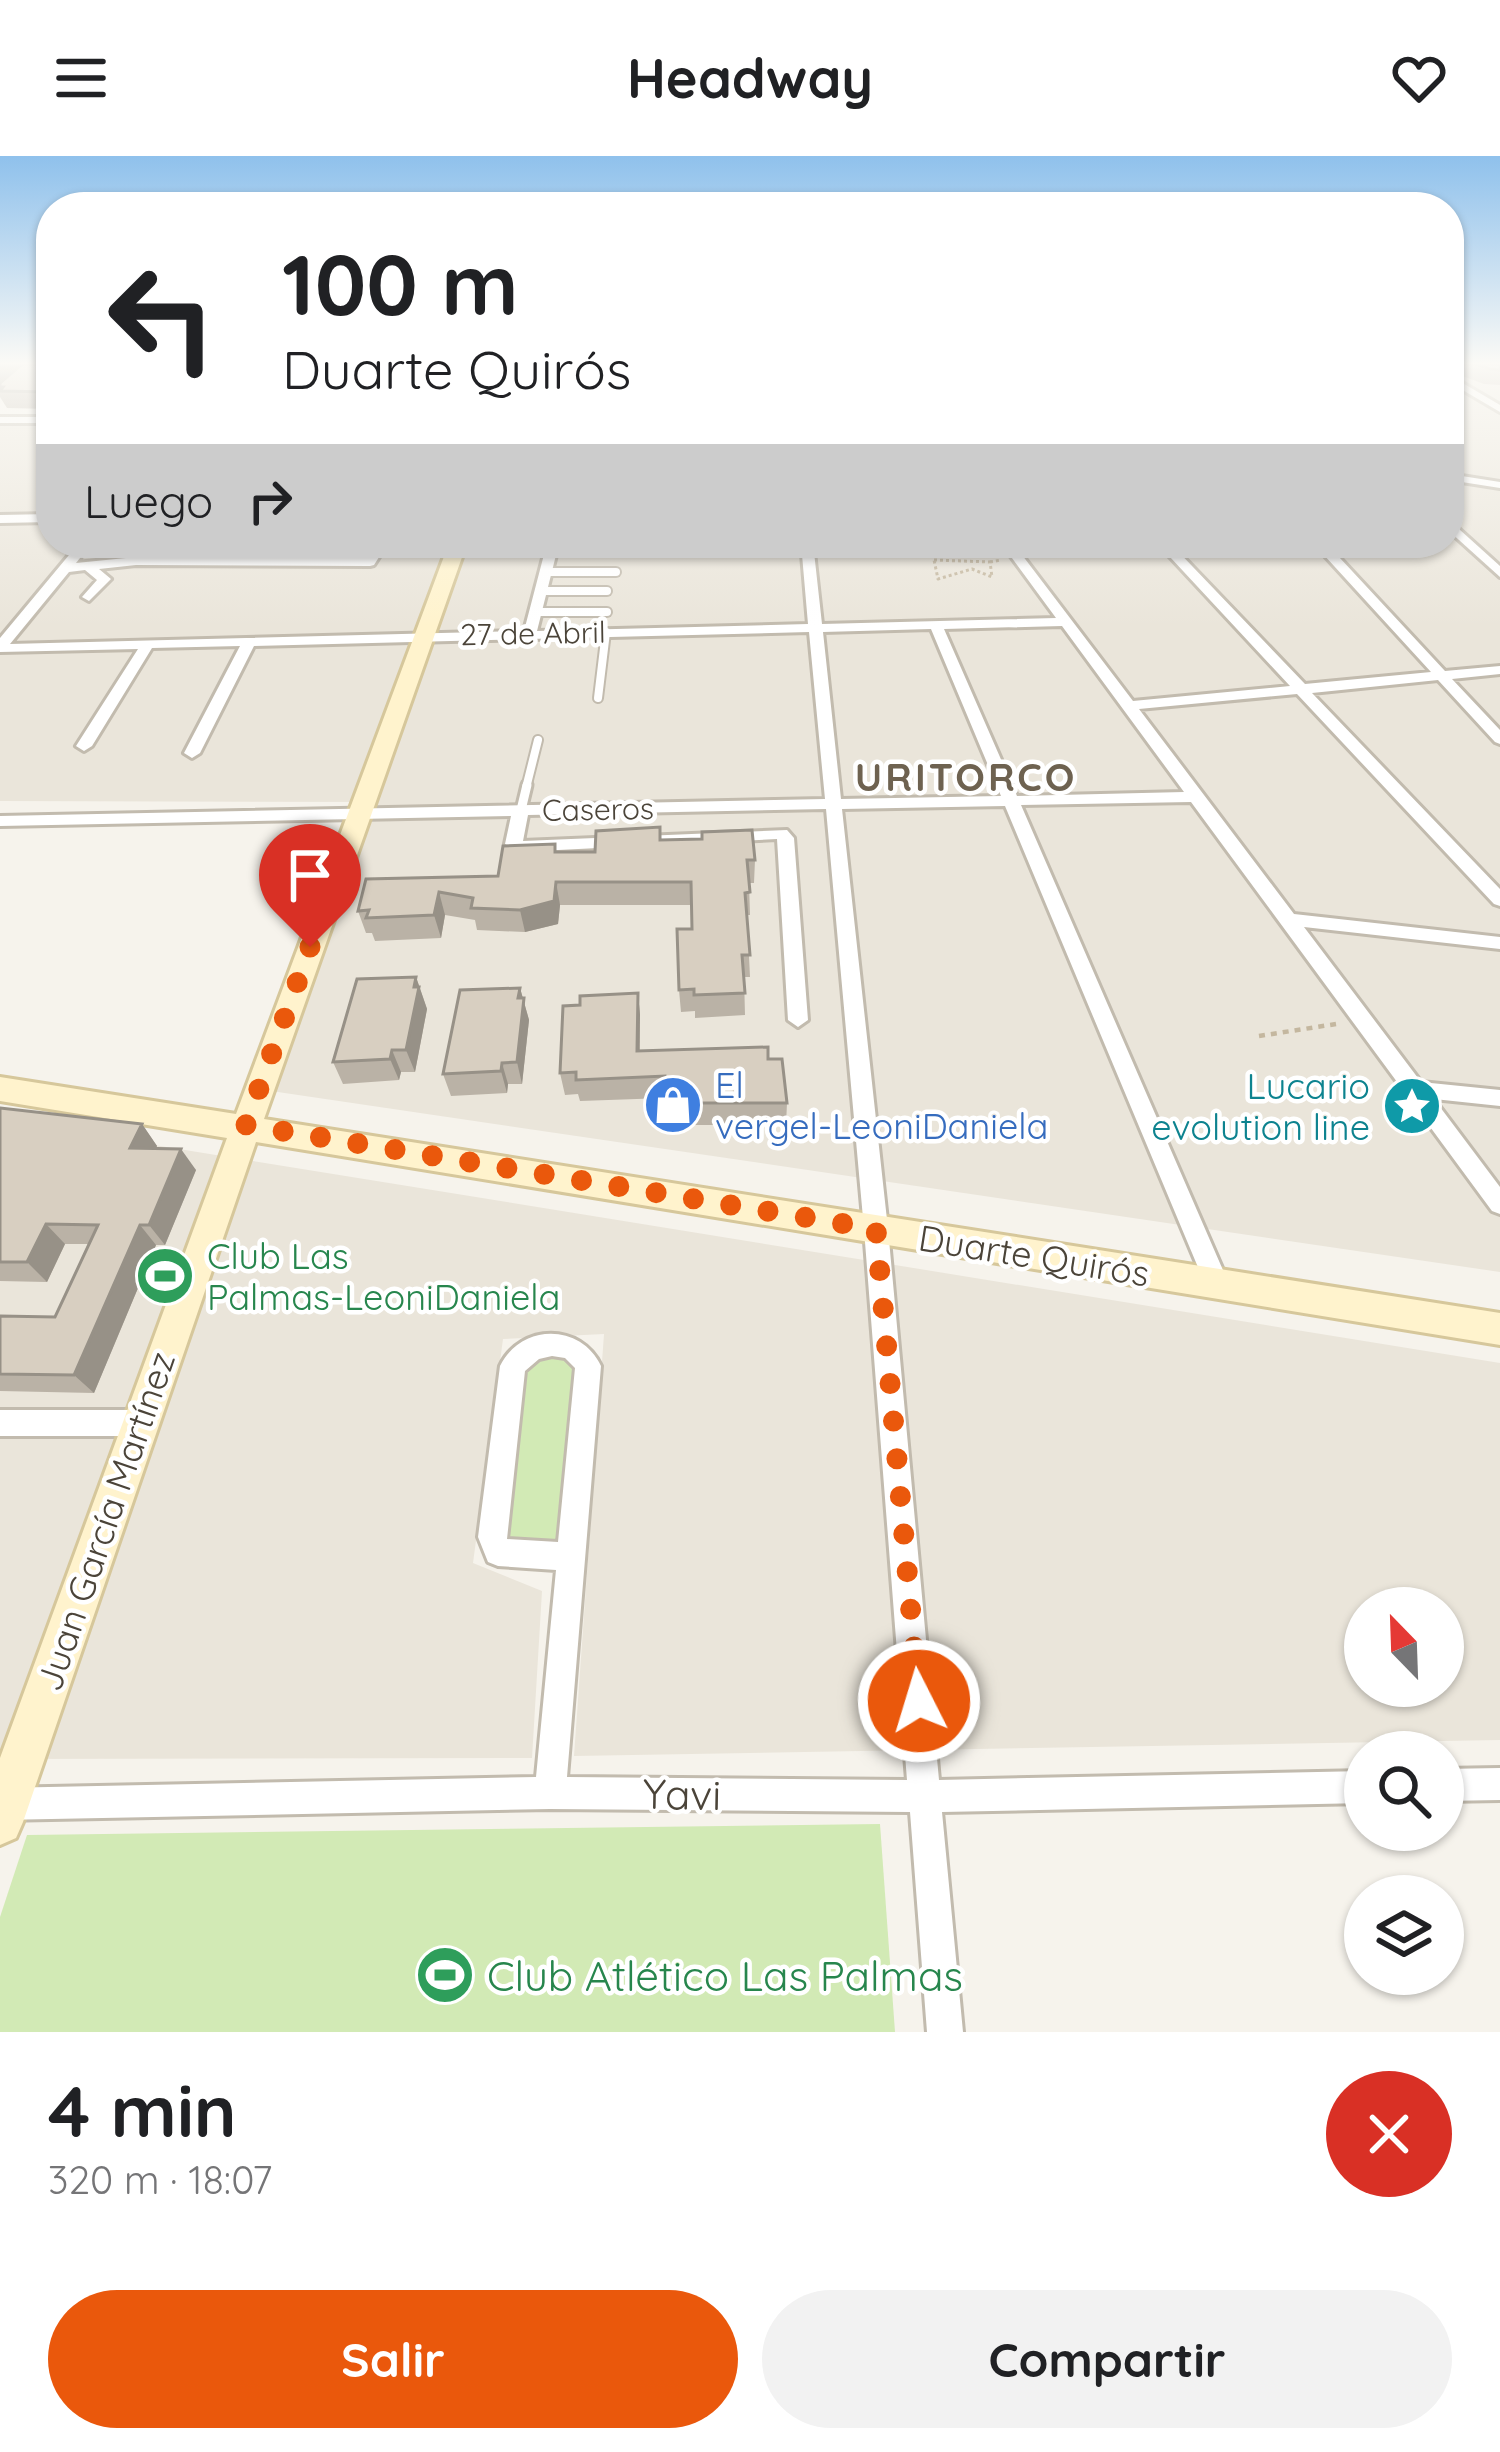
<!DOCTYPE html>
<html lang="es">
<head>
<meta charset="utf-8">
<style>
	body { margin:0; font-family:Quicksand,sans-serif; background:#f2f2f2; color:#202124; height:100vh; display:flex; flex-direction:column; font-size:45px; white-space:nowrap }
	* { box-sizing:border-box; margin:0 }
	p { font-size:39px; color:#757577 }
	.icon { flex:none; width:66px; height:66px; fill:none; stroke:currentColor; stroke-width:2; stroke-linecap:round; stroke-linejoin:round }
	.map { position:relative; height:1876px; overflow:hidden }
	.drawer { display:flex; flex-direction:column; background:#fff; flex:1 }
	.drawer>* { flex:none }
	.top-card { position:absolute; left:36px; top:36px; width:1428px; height:366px; border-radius:48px; box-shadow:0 3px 9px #0004; background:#fff; color:#202124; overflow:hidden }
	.needle { width:78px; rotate:337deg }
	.controls { position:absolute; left:1344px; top:1431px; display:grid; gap:24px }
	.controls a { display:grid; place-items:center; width:120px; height:120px; border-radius:50%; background:#fff; box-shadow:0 3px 9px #0004; font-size:60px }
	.pin { position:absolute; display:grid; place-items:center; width:102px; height:102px; color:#fff; margin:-123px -51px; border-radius:50% 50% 50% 0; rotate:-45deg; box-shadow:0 0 12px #0007 }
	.pin .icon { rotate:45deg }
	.me { position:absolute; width:132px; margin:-66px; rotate:355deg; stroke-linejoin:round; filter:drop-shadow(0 0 9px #0008) }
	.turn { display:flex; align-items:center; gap:42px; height:252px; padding:0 48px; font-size:54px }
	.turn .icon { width:156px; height:156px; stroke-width:2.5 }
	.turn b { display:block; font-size:84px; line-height:102px }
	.then { display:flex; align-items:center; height:114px; padding:0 48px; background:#0003; gap:24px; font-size:45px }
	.round { display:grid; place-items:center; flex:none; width:126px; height:126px; border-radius:63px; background:#f2f2f2 }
	.overview { display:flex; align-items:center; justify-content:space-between; height:204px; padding:0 48px }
	h1 { font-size:72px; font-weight:700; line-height:90px }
	.action { display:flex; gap:24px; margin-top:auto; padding:24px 48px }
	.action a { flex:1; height:138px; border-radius:72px; background:#ea580c; color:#fff; font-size:48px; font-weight:700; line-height:138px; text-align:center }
	.action a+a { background:#f2f2f2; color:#202124 }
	header { display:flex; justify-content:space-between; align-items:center; height:156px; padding:0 48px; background:#fff; font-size:54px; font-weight:700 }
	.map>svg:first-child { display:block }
	.residential { fill:#eae5da; fill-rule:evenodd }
	.green { fill:#d2eab5 }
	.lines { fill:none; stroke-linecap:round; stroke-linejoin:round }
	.service-far1-casing { stroke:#c2bbae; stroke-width:12 }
	.service-casing { stroke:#c2bbae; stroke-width:15 }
	.minor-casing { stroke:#c2bbae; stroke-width:6 }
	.secondary-casing { stroke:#d6c79b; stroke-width:6 }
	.path-far1 { stroke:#c4b79f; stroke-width:3; stroke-dasharray:3 3; stroke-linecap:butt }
	.path { stroke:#c4b79f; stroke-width:4.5; stroke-dasharray:6 6; stroke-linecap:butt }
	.service-far1 { stroke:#fff; stroke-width:8 }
	.service { stroke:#fff; stroke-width:9 }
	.minor { fill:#fff; fill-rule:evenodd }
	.secondary { fill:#fff3cd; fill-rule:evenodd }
	.wall { fill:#bab2a6 }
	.shaded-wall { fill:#979187 }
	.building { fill:#d8cfc1; stroke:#979187; stroke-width:3 }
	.route { stroke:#ea580c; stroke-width:21; stroke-dasharray:0 37.8 }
	.labels { text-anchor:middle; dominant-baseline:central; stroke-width:9; stroke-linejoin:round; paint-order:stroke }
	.far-street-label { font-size:30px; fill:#4b4439; stroke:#fff }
	.shop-label { font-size:36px; fill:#366cbe; stroke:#fff; text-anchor:start }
	.culture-label { font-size:36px; fill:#0d838f; stroke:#fff; text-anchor:end }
	.leisure-label { font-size:36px; fill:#27864d; stroke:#fff; text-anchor:start }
	.street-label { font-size:36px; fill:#4b4439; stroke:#fff }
	.far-district-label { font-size:39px; font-weight:bold; letter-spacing:3px; fill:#6e6250; stroke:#fff }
	.near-street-label { font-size:42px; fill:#4b4439; stroke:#fff }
	.near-leisure-label { font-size:42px; fill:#27864d; stroke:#fff; text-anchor:start }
</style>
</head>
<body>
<header><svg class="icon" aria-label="menu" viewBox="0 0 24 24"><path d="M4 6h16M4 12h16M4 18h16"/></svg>Headway<svg class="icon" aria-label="heart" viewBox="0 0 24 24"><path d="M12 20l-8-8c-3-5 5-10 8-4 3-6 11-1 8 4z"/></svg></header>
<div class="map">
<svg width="1500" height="1876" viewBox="0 0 1500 1876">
	<rect width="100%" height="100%" fill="#f6f3ec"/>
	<g class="residential">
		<path d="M1449 208H1500V1116L271 935 378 646 0 645V267H51V387H1449V356H1459L1449 338Z"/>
		<path d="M0 964 1500 1207V1584L574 1600 604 1178 503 1183 473 1407 542 1435 532 1602 0 1603ZM1365 1452H1443V1530H1365Z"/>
	</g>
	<g class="green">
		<path d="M522 1196 583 1197 568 1401 498 1396Z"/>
		<path d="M880 1668 895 1876H0V1761L27 1679Z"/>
	</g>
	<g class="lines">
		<g class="service-far1-casing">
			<g id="service-far1">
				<path d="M546 416H616"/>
				<path d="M541 435H607"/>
				<path d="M536 456H607"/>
				<path d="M598 542 606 476"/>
				<path d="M526 632 538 584"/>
			</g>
		</g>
		<g class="service-casing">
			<path id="service" d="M521 654 527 629"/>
		</g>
		<g class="minor-casing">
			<g id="minor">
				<path d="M1449 219 1500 249V256L1449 226Z"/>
				<rect x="0" y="261" width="51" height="6"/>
				<path d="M1449 318 1500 326V332L1449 324Z"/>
				<path d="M51 358V366L0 367V359Z"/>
				<path d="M1449 364 1500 410V421L1449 375Z"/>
				<path d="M79 387H92L76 407 136 401 366 402 376 387H388L374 409 370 410 136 409 99 413 111 423 89 445 82 441 97 424 85 414 69 416 10 488 524 475 547 387H559L537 475 808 468 801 387H813L822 468 1056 462 1001 387H1013L1133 545 1290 530 1157 387H1170L1305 528 1431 516 1313 387H1326L1445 515 1500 510V518L1452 523 1500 574V588L1495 586 1438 524 1312 537 1500 733V750L1494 748 1297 538 1139 553 1294 758 1500 781V793L1304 771 1421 926 1500 934V950L1434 943 1500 1031V1058L1492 1055 1191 646 1021 649 1229 1128 1225 1136 1217 1139 1209 1136 1205 1128 1005 650 842 653 888 1073 939 1624 1365 1615V1647L942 1656 963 1876H927L910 1656 550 1653 0 1664V1632L536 1621 556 1414 498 1410 488 1406 478 1381 500 1210C521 1167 581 1167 601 1210L567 1621 907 1624 864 1073 826 653 528 659 523 685 787 674 794 682 808 864 798 871 788 864 777 683 518 696 505 688 511 660 0 670V660L825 643 809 476 254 490 200 597 192 602 184 597 240 490 152 492 92 590 84 595 76 590 138 493 0 496V482ZM1062 470 1184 636 1017 640 944 473ZM931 473 1001 640 841 643 823 476ZM552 1200 565 1202 575 1212 558 1386 507 1383 525 1215 539 1203Z"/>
				<path d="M0 1254H139L148 1258 152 1267 148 1276 139 1280H0Z"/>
				<path d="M1500 1612V1644L1443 1645V1613Z"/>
			</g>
		</g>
		<g class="secondary-casing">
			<path id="secondary" d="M449 387H467L264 963 1500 1157V1189L256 986 23 1666 16 1682 0 1689V1602L227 982 0 945V921L236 958Z"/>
		</g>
		<g class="path-far1">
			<path d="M934 404 990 406 992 421 972 413 938 423Z"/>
			<path d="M990 406 1001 404"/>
		</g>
		<path class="path" d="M1259 880 1336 868"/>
		<use href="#service-far1" class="service-far1"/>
		<use href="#service" class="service"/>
		<use href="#minor" class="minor"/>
		<use href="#secondary" class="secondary"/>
	</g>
	<g class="wall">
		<path d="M0 208H51V253L7 252 0 241Z"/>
		<path d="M1449 208H1500V229L1484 228 1449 215Z"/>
		<path d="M661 684 755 704 754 727H749L750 759H747L750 821H744L745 859 695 862V855L681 856 679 834 692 773V749H560L558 768 525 776 477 774 475 764 445 759 441 782 375 785 372 777H366L358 755 498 720 556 696H595Z"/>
		<path d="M416 821 427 853 415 916H401L399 924 343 928 333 906Z"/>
		<path d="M520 832 529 864 522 928H508L507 937 451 940 443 918Z"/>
		<path d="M638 837 640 859V895L768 903 787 947 786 969H667L665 942 580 945 578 938 565 939 560 917 580 849Z"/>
		<path d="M0 952 142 968 157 990 156 992 196 1014 165 1089H156L94 1237 0 1235V1160L55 1161 88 1088H65L47 1126 0 1125Z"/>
	</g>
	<g class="shaded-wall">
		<path d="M0 208H27L0 231Z"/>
		<path d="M556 726 560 749 558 768 525 776 520 754Z"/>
		<path d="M439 736 445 759 441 782 434 759Z"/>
		<path d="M416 821 427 853 415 916 406 894Z"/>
		<path d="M520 832 529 864 522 928 517 906Z"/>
		<path d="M638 837 640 859 639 917 637 895Z"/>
		<path d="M392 894 401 916 399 924 390 903Z"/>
		<path d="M502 907 508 928 507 937 501 915Z"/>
		<path d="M142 968 157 990 146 1013 130 992Z"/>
		<path d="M181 993 196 1014 165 1089 149 1069Z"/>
		<path d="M46 1068 65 1088 47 1126 27 1106Z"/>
		<path d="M140 1069 156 1089 94 1237 74 1219Z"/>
	</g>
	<g class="building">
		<path d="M22 208H51V236L0 235 3 231H0V227Z"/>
		<path d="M1476 208H1500V214L1490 213Z"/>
		<path d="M660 671V684L702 683V676L752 674 755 704H747L750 736 745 737 750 799H742L745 837 694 839V833L679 834 677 773H692L691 726H556L554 745 520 754 471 752 473 742 439 736 434 759 366 762 369 754 358 755 366 723 498 720 503 690 555 688V696H595L596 675Z"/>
		<path d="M416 821 414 831H419L406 894H392L390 903 333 906 357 823Z"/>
		<path d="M520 832 518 842H524L517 906 502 907 501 915 443 918 460 834Z"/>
		<path d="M638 837 637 895 768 891V903H782L787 947H665V920L576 924V916L560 917 563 850 580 849V840Z"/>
		<path d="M0 952 142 968 130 992 181 993 149 1069H140L74 1219 0 1218V1160L55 1161 98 1069 46 1068 27 1106H0Z"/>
	</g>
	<linearGradient id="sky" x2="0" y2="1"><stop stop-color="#8fc1ec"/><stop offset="0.44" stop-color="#fbfaf6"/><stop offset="1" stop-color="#fbfaf6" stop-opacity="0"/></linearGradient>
	<rect width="1500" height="471" fill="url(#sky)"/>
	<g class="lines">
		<path class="route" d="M310 791 246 969 876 1073 919 1545"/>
	</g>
	<defs>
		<g id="shop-disc" transform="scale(3)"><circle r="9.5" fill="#3f7fe0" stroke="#fff"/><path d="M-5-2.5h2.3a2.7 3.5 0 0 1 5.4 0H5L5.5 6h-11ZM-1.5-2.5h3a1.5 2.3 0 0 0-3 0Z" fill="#fff"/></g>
		<g id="sight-disc" transform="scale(3)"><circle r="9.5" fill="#0f9aa8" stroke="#fff"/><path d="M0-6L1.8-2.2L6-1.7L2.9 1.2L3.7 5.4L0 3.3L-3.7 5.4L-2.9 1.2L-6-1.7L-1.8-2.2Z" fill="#fff"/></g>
		<g id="stadium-disc" transform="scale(3)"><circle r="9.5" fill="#2e9e5b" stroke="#fff"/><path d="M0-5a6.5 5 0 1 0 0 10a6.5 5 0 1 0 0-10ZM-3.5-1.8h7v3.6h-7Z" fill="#fff"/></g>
	</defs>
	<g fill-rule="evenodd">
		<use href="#shop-disc" x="673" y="949"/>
		<use href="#sight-disc" x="1412" y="950"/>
		<use href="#stadium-disc" x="165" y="1120"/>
		<use href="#stadium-disc" x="445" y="1819"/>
	</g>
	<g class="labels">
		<g class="far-street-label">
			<text transform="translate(533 477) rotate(-1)">27 de Abril</text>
			<text transform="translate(598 653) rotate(-1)">Caseros</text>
		</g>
		<g class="shop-label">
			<text x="715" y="928">El<tspan x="715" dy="41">vergel-LeoniDaniela</tspan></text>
		</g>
		<g class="culture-label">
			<text x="1370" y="929">Lucario<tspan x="1370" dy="41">evolution line</tspan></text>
		</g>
		<g class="leisure-label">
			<text x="207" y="1099">Club Las<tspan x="207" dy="41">Palmas-LeoniDaniela</tspan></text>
		</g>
		<g class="street-label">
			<text transform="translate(1034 1099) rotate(9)">Duarte Quirós</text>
			<text transform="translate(105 1365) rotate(-71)">Juan García Martínez</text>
		</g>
		<g class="far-district-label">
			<text x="966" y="620">URITORCO</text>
		</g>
		<g class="near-street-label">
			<text transform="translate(682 1638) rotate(1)">Yavi</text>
		</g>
		<g class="near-leisure-label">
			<text x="487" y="1819">Club Atlético Las Palmas</text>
		</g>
	</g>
</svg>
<div class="controls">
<a><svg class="needle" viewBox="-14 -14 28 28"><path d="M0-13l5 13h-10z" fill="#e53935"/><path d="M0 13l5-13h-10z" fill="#757577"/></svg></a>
<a><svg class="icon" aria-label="search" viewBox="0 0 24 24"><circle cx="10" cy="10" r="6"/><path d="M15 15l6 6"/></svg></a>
<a><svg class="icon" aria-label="layers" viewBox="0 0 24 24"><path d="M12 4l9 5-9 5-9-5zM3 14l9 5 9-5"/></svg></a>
</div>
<div class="pin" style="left:310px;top:791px;background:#d93025"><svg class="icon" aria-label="arrive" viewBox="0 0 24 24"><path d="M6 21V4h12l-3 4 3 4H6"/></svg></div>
<svg class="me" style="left:919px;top:1545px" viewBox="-20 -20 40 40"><circle r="17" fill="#ea580c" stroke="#fff" stroke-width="3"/><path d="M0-11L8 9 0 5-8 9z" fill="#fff"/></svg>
<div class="top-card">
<div class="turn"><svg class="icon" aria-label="left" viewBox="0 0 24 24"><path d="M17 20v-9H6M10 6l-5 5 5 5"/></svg><div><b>100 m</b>Duarte Quirós</div></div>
<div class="then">Luego<svg class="icon" aria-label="right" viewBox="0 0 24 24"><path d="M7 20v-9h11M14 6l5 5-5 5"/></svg></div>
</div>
</div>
<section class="drawer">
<div class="overview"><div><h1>4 min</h1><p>320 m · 18:07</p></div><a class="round" style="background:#d93025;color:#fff"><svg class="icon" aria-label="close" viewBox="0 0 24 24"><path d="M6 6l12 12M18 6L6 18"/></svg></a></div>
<div class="action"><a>Salir</a><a>Compartir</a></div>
</section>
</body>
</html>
